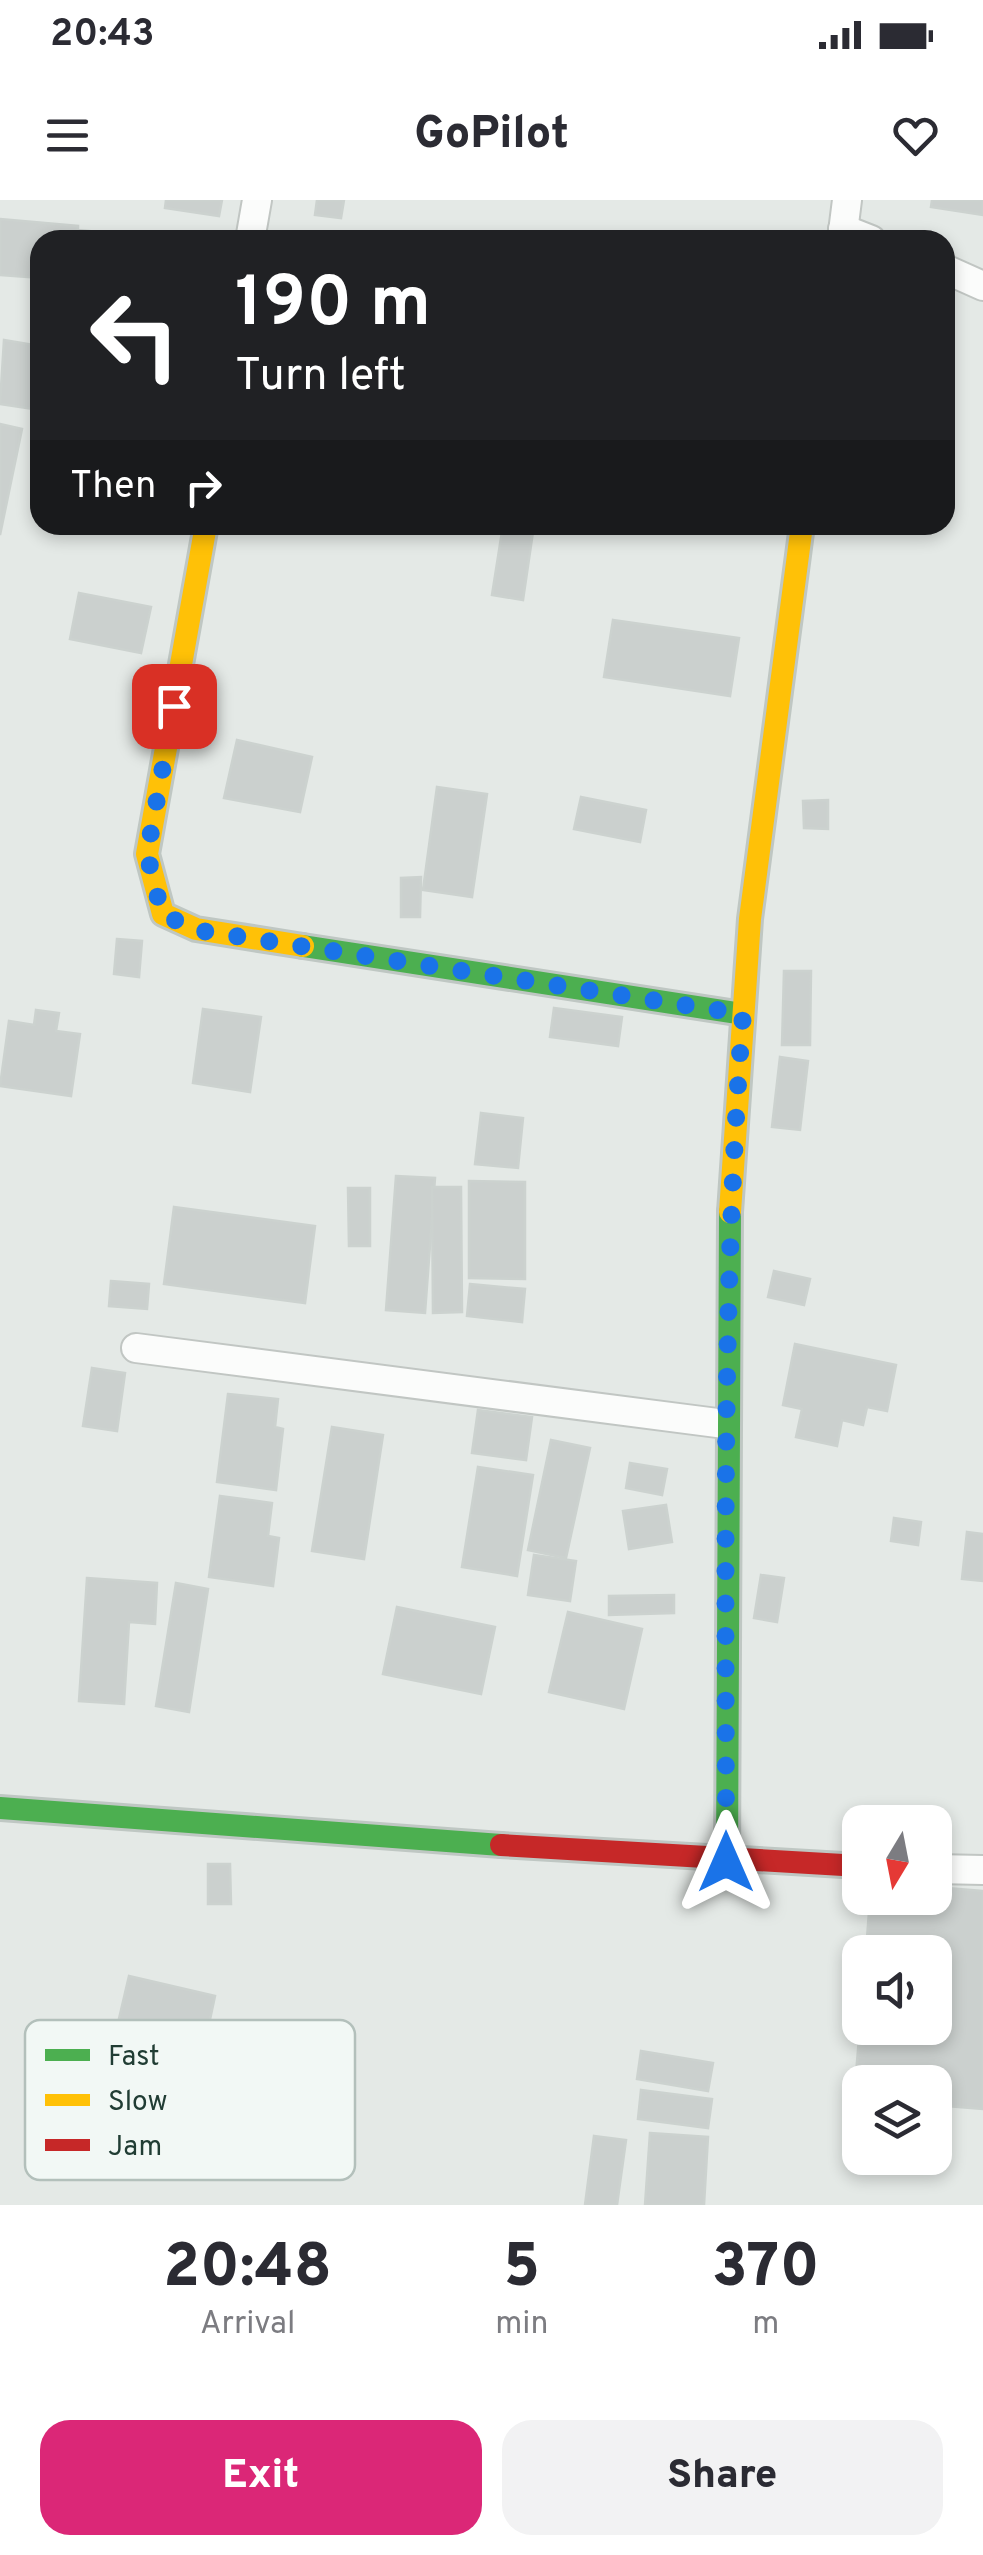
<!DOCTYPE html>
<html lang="en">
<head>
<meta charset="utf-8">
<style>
	body { margin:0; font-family:Overpass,sans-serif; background:#f2f2f3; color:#2b2b33; height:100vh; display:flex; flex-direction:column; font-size:38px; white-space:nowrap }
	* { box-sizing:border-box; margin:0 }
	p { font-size:32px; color:#7c7c81 }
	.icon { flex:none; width:55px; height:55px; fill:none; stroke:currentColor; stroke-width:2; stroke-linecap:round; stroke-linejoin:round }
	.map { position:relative; height:2005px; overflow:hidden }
	.side { display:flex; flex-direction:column; background:#fff; flex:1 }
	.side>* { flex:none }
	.guide { position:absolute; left:30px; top:30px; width:925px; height:305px; border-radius:30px; box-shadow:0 5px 15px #0003; background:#202124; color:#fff; overflow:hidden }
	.needle { width:65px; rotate:190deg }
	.tools { position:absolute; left:842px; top:1605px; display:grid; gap:20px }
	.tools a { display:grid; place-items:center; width:110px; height:110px; border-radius:20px; background:#fff; box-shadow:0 5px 15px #0003; font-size:50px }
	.pin { position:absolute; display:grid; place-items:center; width:85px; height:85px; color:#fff; margin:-42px; border-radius:20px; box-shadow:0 5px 15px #0006 }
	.me { position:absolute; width:110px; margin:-55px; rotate:0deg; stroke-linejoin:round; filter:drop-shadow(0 0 8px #0008) }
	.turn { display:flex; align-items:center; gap:35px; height:210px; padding:0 40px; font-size:45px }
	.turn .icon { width:130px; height:130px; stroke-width:2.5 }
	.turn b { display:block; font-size:70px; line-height:85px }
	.then { display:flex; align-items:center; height:95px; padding:0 40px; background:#0003; gap:20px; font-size:38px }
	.eta { display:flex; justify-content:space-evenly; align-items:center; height:170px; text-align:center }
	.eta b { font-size:60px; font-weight:800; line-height:70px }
	.action { display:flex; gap:20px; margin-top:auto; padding:20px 40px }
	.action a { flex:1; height:115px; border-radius:30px; background:#db2777; color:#fff; font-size:40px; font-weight:800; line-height:115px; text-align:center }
	.action a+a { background:#f2f2f3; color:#2b2b33 }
	.status { display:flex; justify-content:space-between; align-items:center; height:70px; padding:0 50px; background:#fff; direction:ltr }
	.status svg { height:28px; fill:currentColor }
	header { display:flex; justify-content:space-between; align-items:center; height:130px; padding:0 40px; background:#fff; font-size:45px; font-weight:800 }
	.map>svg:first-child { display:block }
	.building { fill:#cbd0ce; stroke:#ccd2cf; stroke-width:2.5 }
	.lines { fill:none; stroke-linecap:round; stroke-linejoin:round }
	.street-casing { stroke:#c1c6c3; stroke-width:32 }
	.fast-casing { stroke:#bfc7c3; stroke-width:28 }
	.slow-casing { stroke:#bfc7c3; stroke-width:28 }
	.jam-casing { stroke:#bfc7c3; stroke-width:28 }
	.street { stroke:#fbfcfb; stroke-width:28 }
	.fast { stroke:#4caf50; stroke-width:22 }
	.slow { stroke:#ffc107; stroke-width:22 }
	.jam { stroke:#c62828; stroke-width:22 }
	.route { stroke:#1a73e8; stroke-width:18; stroke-dasharray:0 32.4 }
	.key { fill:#f2f8f5; stroke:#b3c0bb; stroke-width:2.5 }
	.key-label { font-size:28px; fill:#213d34 }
</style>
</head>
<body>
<div class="status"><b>20:43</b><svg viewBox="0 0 49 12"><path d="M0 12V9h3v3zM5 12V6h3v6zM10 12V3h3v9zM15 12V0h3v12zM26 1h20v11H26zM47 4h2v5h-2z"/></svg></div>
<header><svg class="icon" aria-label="menu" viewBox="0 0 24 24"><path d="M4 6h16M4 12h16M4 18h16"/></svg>GoPilot<svg class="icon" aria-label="heart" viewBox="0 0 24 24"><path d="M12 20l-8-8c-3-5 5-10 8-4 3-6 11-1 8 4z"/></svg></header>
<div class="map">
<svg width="983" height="2005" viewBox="0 0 983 2005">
	<rect width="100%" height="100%" fill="#e4e9e6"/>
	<g class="building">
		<path d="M166 0H222L219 16 165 8Z"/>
		<path d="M317 0H344L341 18 315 15Z"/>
		<path d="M932 0H983V15L931 7Z"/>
		<path d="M0 19 78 26V30L186 40H40V78L0 75Z"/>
		<path d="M4 140 40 146V210L0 204Z"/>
		<path d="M0 224 22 229 0 335Z"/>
		<path d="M503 325H534L523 400 492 395Z"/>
		<path d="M79 393 151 407 141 453 70 439Z"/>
		<path d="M613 420 739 438 730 496 604 477Z"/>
		<path d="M237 540 312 557 300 612 224 598Z"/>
		<path d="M437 587 487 594 472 697 423 690Z"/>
		<path d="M581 597 646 610 640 642 574 629Z"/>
		<path d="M828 600V629L804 628 803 601Z"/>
		<path d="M421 677 420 717H401V678Z"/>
		<path d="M117 739 142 741 139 777 114 774Z"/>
		<path d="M784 771H811L810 845H782Z"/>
		<path d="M554 808 622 817 618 846 550 837Z"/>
		<path d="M203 809 261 817 250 892 193 883Z"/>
		<path d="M36 810 59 813 56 831 80 834 71 896 0 886 9 821 34 825Z"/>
		<path d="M780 857 808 861 800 930 772 927Z"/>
		<path d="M481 913 523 918 518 968 475 964Z"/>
		<path d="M396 976 435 978 425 1113 386 1110Z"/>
		<path d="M469 981 525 982V1079L469 1078Z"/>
		<path d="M432 987H461L462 1112 433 1113Z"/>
		<path d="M348 988H370V1046H349Z"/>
		<path d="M174 1007 315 1026 305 1103 164 1084Z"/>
		<path d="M774 1071 810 1079 804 1105 768 1097Z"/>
		<path d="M111 1081 149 1084 147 1109 109 1106Z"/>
		<path d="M470 1084 525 1089 522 1122 467 1116Z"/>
		<path d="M795 1144 896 1165 887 1211 867 1207 863 1225 842 1220 837 1246 796 1237 802 1209 783 1205Z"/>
		<path d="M92 1168 125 1173 117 1231 83 1226Z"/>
		<path d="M228 1194 278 1199 275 1227 283 1229 276 1290 217 1282Z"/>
		<path d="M478 1210 532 1217 526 1260 472 1253Z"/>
		<path d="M332 1227 383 1235 364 1359 312 1351Z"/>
		<path d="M551 1240 590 1248 566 1358 528 1350Z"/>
		<path d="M630 1263 667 1269 662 1295 626 1288Z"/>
		<path d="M478 1267 533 1275 517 1376 462 1367Z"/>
		<path d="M220 1296 272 1303 268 1336 279 1338 273 1386 209 1377Z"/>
		<path d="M666 1305 672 1342 629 1349 623 1311Z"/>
		<path d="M894 1318 921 1322 918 1345 891 1341Z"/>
		<path d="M967 1332 983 1334V1381L962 1379Z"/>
		<path d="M534 1355 576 1361 570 1401 528 1395Z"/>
		<path d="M761 1375 784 1378 777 1422 754 1418Z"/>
		<path d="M87 1378 157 1383 155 1424 129 1422 124 1504 79 1501Z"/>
		<path d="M176 1383 208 1389 189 1512 156 1506Z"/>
		<path d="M674 1395V1413L609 1415V1396Z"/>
		<path d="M397 1407 495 1427 481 1494 383 1474Z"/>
		<path d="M568 1412 642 1429 624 1509 549 1492Z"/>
		<path d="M208 1664H230L231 1704H208Z"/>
		<path d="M935 1687 983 1691V1909L935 1905V1882H860V1899L854 1898 860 1826 935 1828V1752H866L870 1698H935Z"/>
		<path d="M129 1776 215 1796 208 1829 176 1821 172 1836 118 1823Z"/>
		<path d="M641 1851 713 1863 708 1891 637 1879Z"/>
		<path d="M641 1890 712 1899 708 1928 638 1919Z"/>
		<path d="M650 1933 708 1937 704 2005H645Z"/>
		<path d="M594 1936 626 1940 617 2005H585Z"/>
	</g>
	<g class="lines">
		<g class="street-casing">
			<g id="street">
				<path d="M843 29 871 40"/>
				<path d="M250 40 257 0"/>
				<path d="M842 40 847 0"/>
				<path d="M945 69 983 86"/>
				<path d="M136 1148 725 1224"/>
				<path d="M935 1669 983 1670"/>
			</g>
		</g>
		<g class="fast-casing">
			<g id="fast">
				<path d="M303 746 743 814"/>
				<path d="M0 1608 501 1645"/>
				<path d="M727 1662 730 1012"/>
			</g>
		</g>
		<g class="slow-casing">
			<g id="slow">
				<path d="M206 325 147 654 163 714 196 729 303 746"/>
				<path d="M730 1012 750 719 802 325"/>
			</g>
		</g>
		<g class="jam-casing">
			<path id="jam" d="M501 1645 860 1666"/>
		</g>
		<use href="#street" class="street"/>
		<use href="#fast" class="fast"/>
		<use href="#slow" class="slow"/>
		<use href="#jam" class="jam"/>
	</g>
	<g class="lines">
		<path class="route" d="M174 506 147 654 162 714 196 730 743 814C721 1096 726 1379 726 1662"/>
	</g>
	<rect x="25" y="1820" width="330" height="160" rx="15" class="key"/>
	<rect x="45" y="1849" width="45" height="12" fill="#4caf50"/>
	<rect x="45" y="1894" width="45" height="12" fill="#ffc107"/>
	<rect x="45" y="1939" width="45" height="12" fill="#c62828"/>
	<g class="key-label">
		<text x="108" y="1865">Fast</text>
		<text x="108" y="1910">Slow</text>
		<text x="108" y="1955">Jam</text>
	</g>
</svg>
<div class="tools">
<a><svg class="needle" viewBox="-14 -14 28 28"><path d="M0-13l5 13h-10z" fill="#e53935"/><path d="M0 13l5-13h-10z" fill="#7c7c81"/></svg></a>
<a><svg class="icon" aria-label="sound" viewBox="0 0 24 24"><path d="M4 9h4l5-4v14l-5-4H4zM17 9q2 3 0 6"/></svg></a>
<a><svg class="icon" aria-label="layers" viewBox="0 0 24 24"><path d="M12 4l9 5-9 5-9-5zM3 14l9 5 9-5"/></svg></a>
</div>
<div class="pin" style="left:174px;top:506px;background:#d93025"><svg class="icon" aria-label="arrive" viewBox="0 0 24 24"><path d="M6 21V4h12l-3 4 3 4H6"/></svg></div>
<svg class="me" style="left:726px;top:1662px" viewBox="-20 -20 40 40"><path d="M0-17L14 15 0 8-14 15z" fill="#1a73e8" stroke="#fff" stroke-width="4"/></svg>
<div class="guide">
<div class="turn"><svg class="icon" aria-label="left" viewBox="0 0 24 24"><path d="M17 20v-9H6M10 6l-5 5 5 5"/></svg><div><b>190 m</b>Turn left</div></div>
<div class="then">Then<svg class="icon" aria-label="right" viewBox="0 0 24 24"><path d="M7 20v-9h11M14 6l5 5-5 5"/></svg></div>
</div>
</div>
<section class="side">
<div class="eta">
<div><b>20:48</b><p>Arrival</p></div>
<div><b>5</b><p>min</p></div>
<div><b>370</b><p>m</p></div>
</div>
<div class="action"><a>Exit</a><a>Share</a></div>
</section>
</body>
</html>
